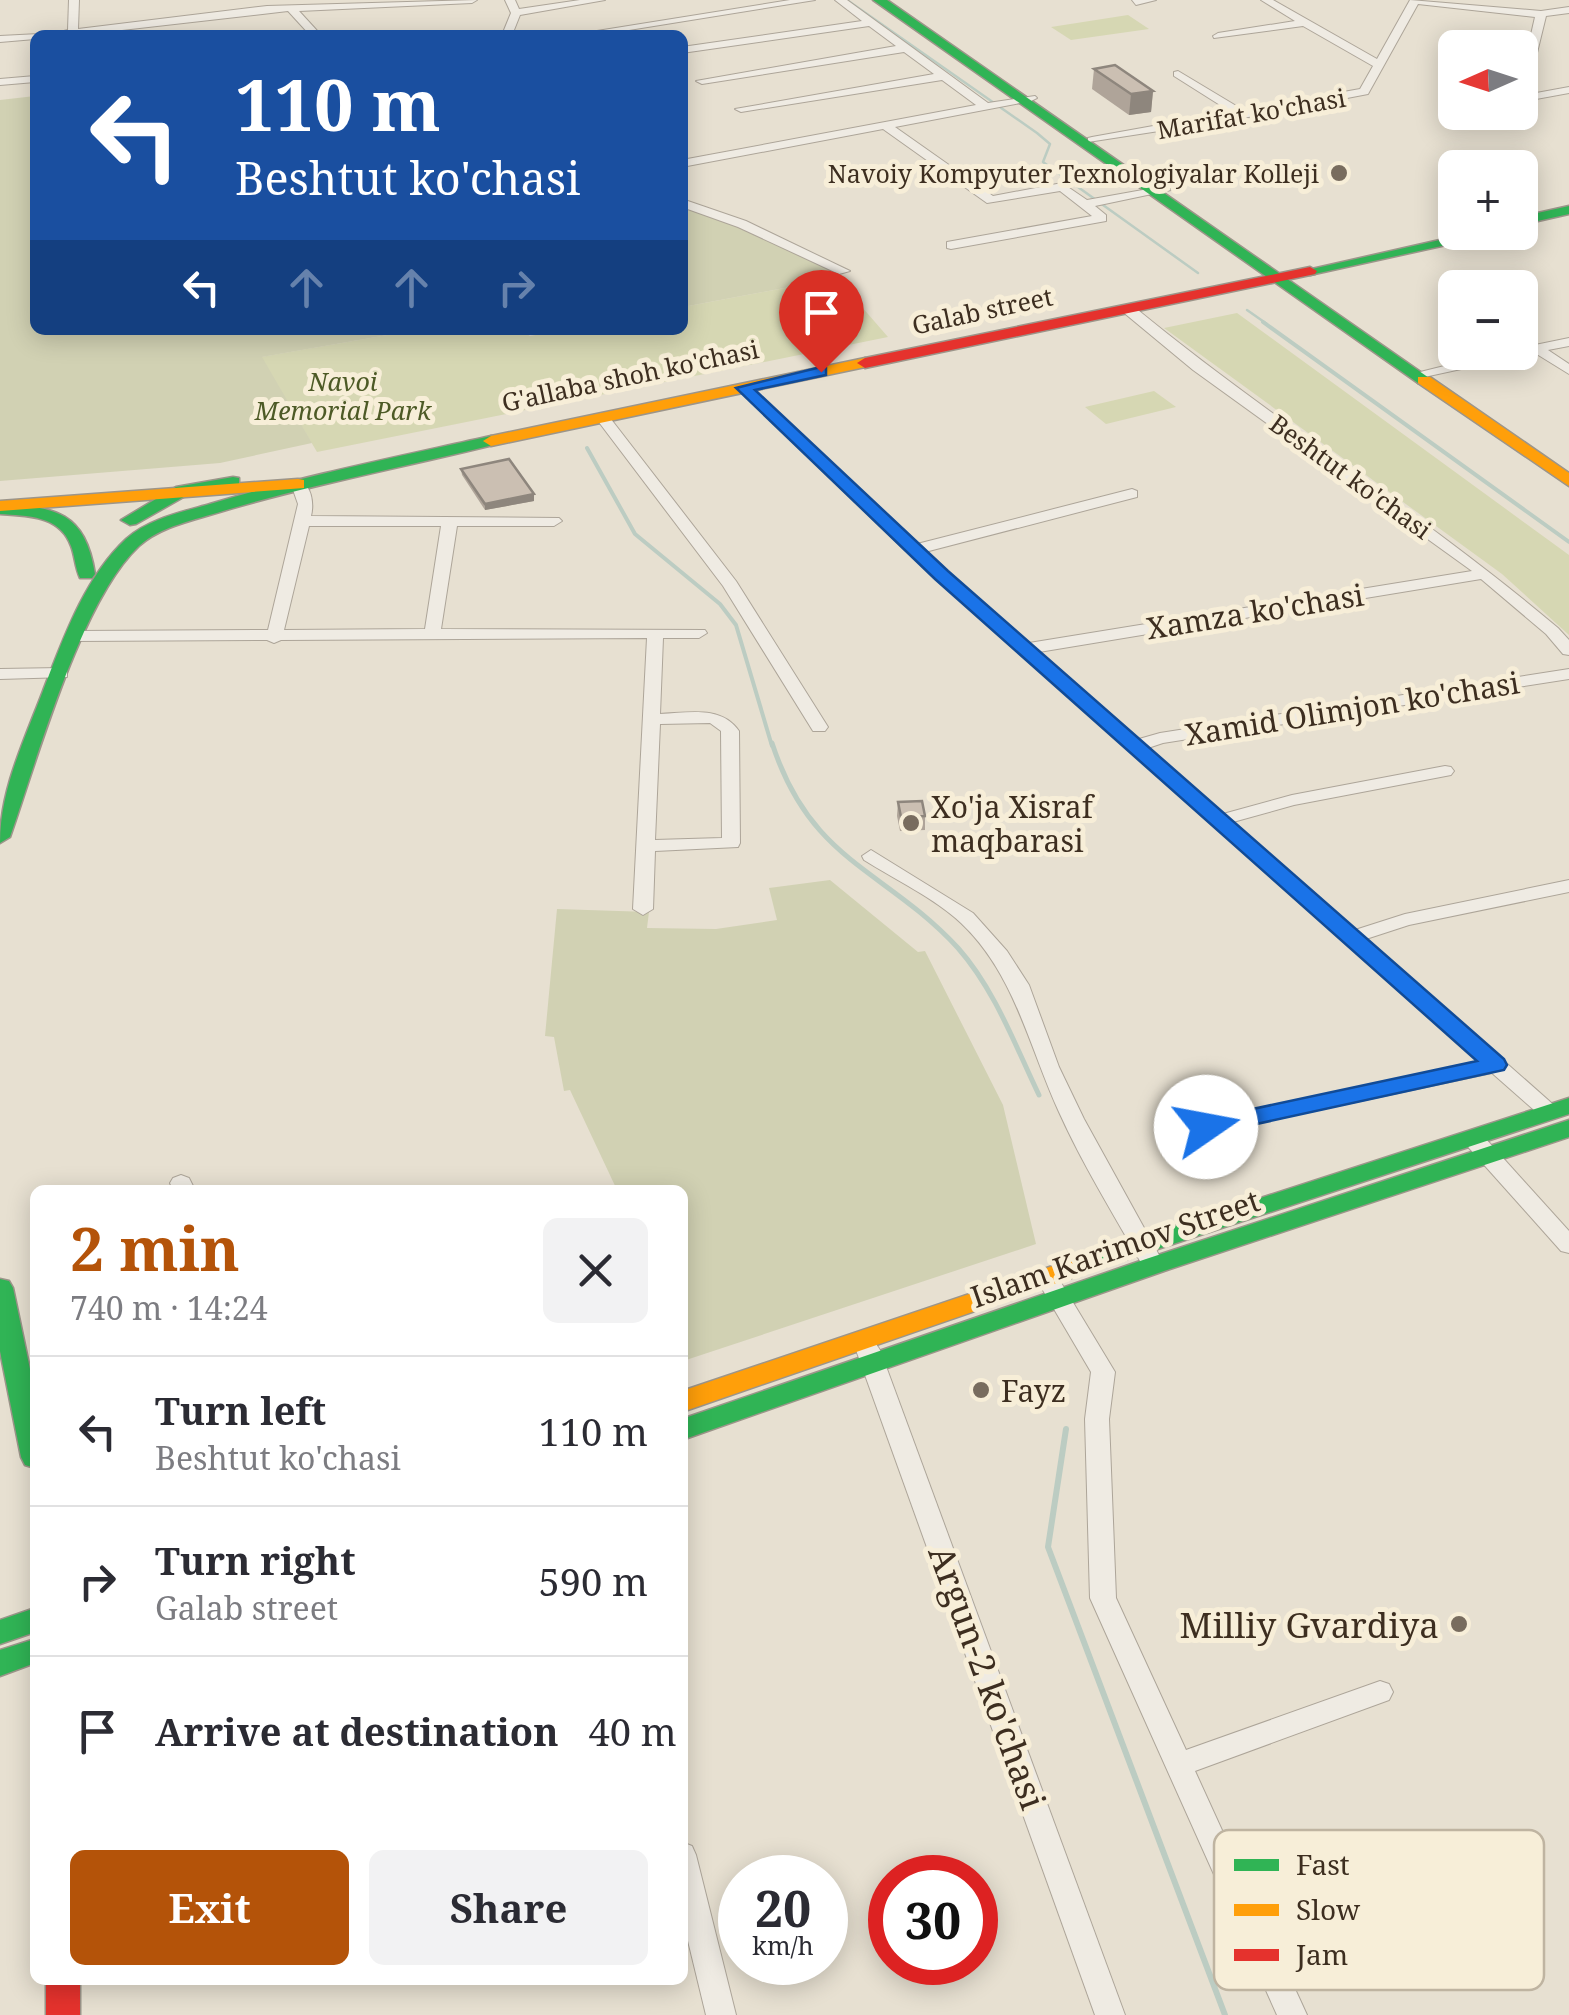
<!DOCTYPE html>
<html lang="en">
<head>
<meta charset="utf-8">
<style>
	body { margin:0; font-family:"Noto Serif",serif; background:#f2f2f3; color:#2b2b33; height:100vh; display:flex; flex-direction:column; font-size:38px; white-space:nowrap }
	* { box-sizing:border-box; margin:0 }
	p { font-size:32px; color:#7c7c81 }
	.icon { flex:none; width:55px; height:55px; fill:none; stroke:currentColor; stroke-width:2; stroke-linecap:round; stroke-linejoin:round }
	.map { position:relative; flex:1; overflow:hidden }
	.side { position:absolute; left:30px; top:1185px; width:658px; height:800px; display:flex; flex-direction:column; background:#fff; border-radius:15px; box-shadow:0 5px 25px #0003 }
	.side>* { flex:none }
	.top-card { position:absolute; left:30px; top:30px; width:658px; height:305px; border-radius:15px; box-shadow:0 5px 25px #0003; background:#1a4fa0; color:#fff; overflow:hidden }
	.needle { width:65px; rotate:267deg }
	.fabs { position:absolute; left:1438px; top:30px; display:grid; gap:20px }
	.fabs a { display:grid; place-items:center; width:100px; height:100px; border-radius:15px; background:#fff; box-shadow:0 5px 25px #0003; font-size:50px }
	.speed { position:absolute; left:718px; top:1855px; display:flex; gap:20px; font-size:50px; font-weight:700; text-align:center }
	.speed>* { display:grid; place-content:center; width:130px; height:130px; border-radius:50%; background:#fff; box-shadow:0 5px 25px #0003; line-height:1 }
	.speed small { font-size:25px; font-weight:400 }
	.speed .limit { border:15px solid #d22; background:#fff; color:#111 }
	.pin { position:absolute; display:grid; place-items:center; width:85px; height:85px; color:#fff; margin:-102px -42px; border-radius:50% 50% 50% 0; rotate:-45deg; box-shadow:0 0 10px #0007 }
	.pin .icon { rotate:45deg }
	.me { position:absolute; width:110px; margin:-55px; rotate:78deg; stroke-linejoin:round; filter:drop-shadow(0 0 8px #0008) }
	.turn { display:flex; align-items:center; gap:35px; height:210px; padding:0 40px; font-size:45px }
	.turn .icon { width:130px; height:130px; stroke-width:2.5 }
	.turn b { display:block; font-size:70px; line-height:85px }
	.lanes { display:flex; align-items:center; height:95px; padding:0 40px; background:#0003; justify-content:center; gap:50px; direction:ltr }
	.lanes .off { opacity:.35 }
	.round { display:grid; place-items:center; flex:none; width:105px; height:105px; border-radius:15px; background:#f2f2f3 }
	.overview { display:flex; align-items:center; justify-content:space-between; height:170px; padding:0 40px }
	h1 { font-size:60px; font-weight:700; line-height:75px; color:#b45309 }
	.primary-button { display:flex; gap:20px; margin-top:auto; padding:20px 40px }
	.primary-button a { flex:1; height:115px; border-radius:15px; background:#b45309; color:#fff; font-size:40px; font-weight:700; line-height:115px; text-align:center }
	.primary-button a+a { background:#f2f2f3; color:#2b2b33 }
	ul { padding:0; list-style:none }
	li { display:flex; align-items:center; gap:30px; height:150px; padding:0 40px; border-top:2px solid #e1e1e2 }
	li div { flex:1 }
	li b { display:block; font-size:38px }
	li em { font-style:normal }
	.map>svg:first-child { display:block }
	.green { fill:#d6d7b3 }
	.cemetery { fill:#d1d1b3 }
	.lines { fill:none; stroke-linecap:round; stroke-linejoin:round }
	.stream-far3 { stroke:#bcccc2; stroke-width:2.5 }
	.stream-far2 { stroke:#bcccc2; stroke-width:4 }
	.stream-far1 { stroke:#bcccc2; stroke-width:5 }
	.stream { stroke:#bcccc2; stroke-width:6 }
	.street-casing { stroke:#ada599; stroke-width:2 }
	.fast-casing { stroke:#9c958a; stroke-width:3 }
	.slow-casing { stroke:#9c958a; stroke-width:3 }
	.jam-casing { stroke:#9c958a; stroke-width:3 }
	.street { fill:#efebe3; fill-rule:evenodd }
	.fast { fill:#30b455; fill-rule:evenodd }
	.slow { fill:#ff9f0a; fill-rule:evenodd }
	.jam { fill:#e5322d; fill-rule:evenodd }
	.wall { fill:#afa499 }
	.shaded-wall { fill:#8e867d }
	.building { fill:#cbbfb2; stroke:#8e867d; stroke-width:2.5 }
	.route { fill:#1a73e8; stroke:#114b97; stroke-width:2.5 }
	.poi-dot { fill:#786c5e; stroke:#f7eed8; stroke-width:4 }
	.labels { text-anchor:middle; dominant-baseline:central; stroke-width:10; stroke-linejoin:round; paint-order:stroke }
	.far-street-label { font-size:25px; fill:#3d2e20; stroke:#f7eed8 }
	.far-poi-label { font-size:25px; fill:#3d2e20; stroke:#f7eed8; text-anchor:end }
	.far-park-label { font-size:25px; font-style:italic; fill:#4d5a26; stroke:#f7eed8 }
	.street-label { font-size:30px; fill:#3d2e20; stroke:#f7eed8 }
	.poi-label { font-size:30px; fill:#3d2e20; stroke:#f7eed8; text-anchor:start }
	.near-poi-label { font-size:35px; fill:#3d2e20; stroke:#f7eed8; text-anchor:end }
	.near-street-label { font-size:35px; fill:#3d2e20; stroke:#f7eed8 }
	.key { fill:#f7eed8; stroke:#bfb4a1; stroke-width:2.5 }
	.key-label { font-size:28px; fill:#3d2e20 }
</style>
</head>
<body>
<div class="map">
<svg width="1569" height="2015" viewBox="0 0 1569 2015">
	<rect width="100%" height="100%" fill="#e7e0d1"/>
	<g class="green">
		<path d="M1128 15 1149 29 1071 40 1051 27Z"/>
		<path d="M843 277 848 291 888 337 317 452 261 357 416 330H521L530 336 563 330H682L683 307Z"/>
		<path d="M1237 313 1569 555V635L1502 574 1164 328Z"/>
		<path d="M1154 391 1176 407 1106 424 1085 407Z"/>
	</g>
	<g class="cemetery">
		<path d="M35 96V330H416L262 357 312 443 220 463 0 481V100Z"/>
		<path d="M682 206 747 228 843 277 683 307Z"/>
		<path d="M830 880 918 952 925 951 1003 1105 1036 1244 683 1361 682 1190H617L570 1090 564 1091 554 1037 545 1036 557 909 649 912 647 928 716 929 777 920 769 888Z"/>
	</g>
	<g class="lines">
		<g class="stream-far3">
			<path d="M847 0 1037 133 1050 144 1043 162 1198 273"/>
			<path d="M1247 310 1267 324"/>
		</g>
		<g class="stream-far2">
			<path d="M1263 322 1569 542"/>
			<path d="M587 448 635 534 720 604 736 625 772 746"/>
		</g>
		<path class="stream-far1" d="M772 743C811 863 884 868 958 948 995 990 1015 1045 1039 1095"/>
		<path class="stream" d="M1066 1429 1048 1547 1225 2015"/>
		<g class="street-casing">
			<g id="street">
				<path d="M69 0H79L78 29 267 6 477 0 472 3 299 11 321 35H310L288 11 78 35H47L68 30Z"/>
				<path d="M505 0H515L519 9 580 0H605L520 15 512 35H502L511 13Z"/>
				<path d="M790 0H815L598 35H572Z"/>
				<path d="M835 0H847L988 103 1035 96 1037 98 1031 101 895 127 993 196 1062 183 1087 200 1165 186 1171 190 1095 206 1106 215V221L951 249 947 248V242L1092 216 1060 191 987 203 883 129 682 167V160L976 105 942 80 741 112 735 109 934 74 904 52 702 84 696 81 896 46 869 26 682 53V47L862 21Z"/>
				<path d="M1132 0H1156L1136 5Z"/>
				<path d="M1261 0H1273L1377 59 1410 0 1541 11 1569 7V13L1546 16 1535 61 1530 64 1525 61 1535 17 1418 4 1368 94 1243 118 1088 142V138L1092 137 1231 112 1174 76V72L1178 71 1243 110 1360 89 1373 66 1303 26 1214 38 1213 36 1218 33 1295 21Z"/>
				<path d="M39 34 35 39 0 42V36Z"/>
				<path d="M35 76V82L0 85V79Z"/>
				<path d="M1569 87V93L1520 102V96Z"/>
				<path d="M682 199 746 221 850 271 839 274 738 227 682 207Z"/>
				<path d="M1123 306H1133C1270 419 1422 513 1558 628L1569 640V655L1563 654 1546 634 1481 579 1039 652 1139 739 1160 733 1569 669V679L1163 743 1148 748 1223 814 1292 795 1445 766 1451 767 1454 771 1451 775 1294 805 1233 822 1355 930 1405 914 1569 880V892L1409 925 1366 939 1556 1107 1560 1112 1556 1117H1542L1492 1073 1206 1134 1199 1132 1195 1127 1199 1122 1206 1120 1479 1062 908 553 737 388 749 385 917 544 1132 489 1137 491V497L925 552 1029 643 1472 571 1193 370 1123 312Z"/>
				<path d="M1569 338V346L1548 350 1569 364V374L1535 353 1415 379 1408 375 1501 352H1520V348Z"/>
				<path d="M602 413 607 414 736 581 828 727 825 731H813L723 586 595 417Z"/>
				<path d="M298 480C312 484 314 504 311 516L559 518 562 521 554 526H457L441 629 705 630 707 633 699 638H663L660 714C688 713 721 705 739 731L740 843 738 847 655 851 653 909 643 915 633 909 647 638 281 640 274 643 267 640 75 641 67 636 75 631 268 630 298 504 291 484ZM309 526H441L425 629 284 630ZM710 723 721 731 722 838 655 840 660 724Z"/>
				<path d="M61 668 67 669V677L0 679V669Z"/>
				<path d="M871 850 973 913 1007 951 1029 985 1059 1067 1084 1119 1159 1255 1156 1261H1140C1112 1212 1082 1163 1059 1112 1029 1047 1015 974 961 923 936 899 894 879 864 860L862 856Z"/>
				<path d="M1477 1136 1485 1138 1569 1231V1253L1561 1251 1469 1148 1466 1143Z"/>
				<path d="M181 1175 189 1178 195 1190H173L170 1183 173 1178Z"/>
				<path d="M1052 1279 1060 1281 1115 1372 1109 1419 1116 1598 1186 1750 1380 1681 1389 1684 1393 1692 1389 1700 1195 1771 1268 1931 1500 1841 1510 1845 1514 1854 1510 1863 1279 1954 1307 2015H1277L1090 1598 1085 1419 1091 1372 1041 1287 1044 1281Z"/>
				<path d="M868 1341 876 1344 880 1350 1125 2015H1095L856 1350 860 1344Z"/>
				<path d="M682 1842 692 1846 696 1855 736 2015H706L682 1916Z"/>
			</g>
		</g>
		<g class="fast-casing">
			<g id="fast">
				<path d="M873 0H887L1432 380 1418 383Z"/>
				<path d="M1569 206V214L1520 225V217Z"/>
				<path d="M1475 232H1505L1310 275 1303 271Z"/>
				<path d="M491 436 497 438V444C405 467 313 484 223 511 195 520 161 526 139 546 81 600 37 760 10 837L0 843C0 790 24 741 43 691 63 639 85 577 126 539 148 519 182 512 210 504 302 476 397 457 491 436Z"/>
				<path d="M233 477 239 478V486L187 495 136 524 130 525 121 520 176 487Z"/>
				<path d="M0 504C56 507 85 512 95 574L92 578H80C75 568 75 556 71 546 60 515 27 516 0 514Z"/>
				<path d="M1569 1098V1114L1097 1269H1079L1075 1263 1079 1257Z"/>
				<path d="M1569 1120V1137L1164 1271 682 1440V1419L1146 1259Z"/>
				<path d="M0 1279 9 1281 13 1288 35 1393V1468L25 1465 21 1457 0 1351Z"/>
				<path d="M35 1608V1632L0 1644V1620Z"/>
				<path d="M35 1639V1663L0 1676V1650Z"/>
			</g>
		</g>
		<g class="slow-casing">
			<g id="slow">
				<path d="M865 358 870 360V366L491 446 483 441 491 436Z"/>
				<path d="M1418 377H1430L1569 473V486L1418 383Z"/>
				<path d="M298 479 304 480V488L0 511V501Z"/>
				<path d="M1088 1254 1097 1257 1101 1263 1097 1269 682 1412V1391Z"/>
			</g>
		</g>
		<g class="jam-casing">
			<g id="jam">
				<path d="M1310 267 1317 271 1315 274 865 368 857 363 865 358Z"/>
				<rect x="46" y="1980" width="34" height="35"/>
			</g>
		</g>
		<use href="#street" class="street"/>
		<use href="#fast" class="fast"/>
		<use href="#slow" class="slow"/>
		<use href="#jam" class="jam"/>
	</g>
	<g class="wall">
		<path d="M1094 69 1153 91 1151 112 1129 115 1092 89Z"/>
		<path d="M461 469 534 501 485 510 462 475Z"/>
		<path d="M898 802 925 816V830L900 831 897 816Z"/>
	</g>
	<g class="shaded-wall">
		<path d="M1153 91 1151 112 1129 115 1131 94Z"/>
		<path d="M534 494V501L485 510V504Z"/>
	</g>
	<g class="building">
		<path d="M1115 65 1153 91 1131 94 1094 69Z"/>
		<path d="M509 459 534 494 485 504 461 469Z"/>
		<path d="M922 801 925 816 901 817 898 802Z"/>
	</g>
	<path class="route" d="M821 367 826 368V375L755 390 948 571 1504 1059 1507 1065 1504 1070 1206 1135 1197 1133 1194 1127 1206 1119 1477 1061 935 579 736 388Z"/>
	<g class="poi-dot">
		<circle cx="1339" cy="173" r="10"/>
		<circle cx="911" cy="823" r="10"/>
		<circle cx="981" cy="1390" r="10"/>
		<circle cx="1459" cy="1624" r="10"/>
	</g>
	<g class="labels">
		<g class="far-street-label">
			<text transform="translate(1251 113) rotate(-10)">Marifat ko'chasi</text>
			<text transform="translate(982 310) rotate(-12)">Galab street</text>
			<text transform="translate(630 375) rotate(-12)">G'allaba shoh ko'chasi</text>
			<text transform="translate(1351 476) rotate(36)">Beshtut ko'chasi</text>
		</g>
		<g class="far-poi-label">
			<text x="1319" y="173">Navoiy Kompyuter Texnologiyalar Kolleji</text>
		</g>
		<g class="far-park-label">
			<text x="343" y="381">Navoi<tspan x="343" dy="29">Memorial Park</tspan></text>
		</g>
		<g class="street-label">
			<text transform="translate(1255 611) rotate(-9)">Xamza ko'chasi</text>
			<text transform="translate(1352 708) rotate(-9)">Xamid Olimjon ko'chasi</text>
			<text transform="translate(1115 1248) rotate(-19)">Islam Karimov Street</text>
		</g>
		<g class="poi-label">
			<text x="931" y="806">Xo'ja Xisraf<tspan x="931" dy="34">maqbarasi</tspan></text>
			<text x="1001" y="1390">Fayz</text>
		</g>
		<g class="near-poi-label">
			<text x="1439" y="1624">Milliy Gvardiya</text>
		</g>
		<g class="near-street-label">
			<text transform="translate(988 1677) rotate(70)">Argun-2 ko'chasi</text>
		</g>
	</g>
	<rect x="1214" y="1830" width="330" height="160" rx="15" class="key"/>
	<rect x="1234" y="1859" width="45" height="12" fill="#30b455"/>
	<rect x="1234" y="1904" width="45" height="12" fill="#ff9f0a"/>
	<rect x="1234" y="1949" width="45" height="12" fill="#e5322d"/>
	<g class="key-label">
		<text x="1296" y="1875">Fast</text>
		<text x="1296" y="1920">Slow</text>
		<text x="1296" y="1965">Jam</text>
	</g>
</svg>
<div class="fabs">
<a><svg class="needle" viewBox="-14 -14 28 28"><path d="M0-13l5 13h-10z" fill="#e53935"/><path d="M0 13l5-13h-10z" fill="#7c7c81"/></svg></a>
<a>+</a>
<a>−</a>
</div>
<div class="speed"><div>20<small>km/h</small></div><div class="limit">30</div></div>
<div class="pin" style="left:821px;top:372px;background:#d93025"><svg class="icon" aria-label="arrive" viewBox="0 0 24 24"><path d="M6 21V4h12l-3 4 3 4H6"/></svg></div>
<svg class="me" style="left:1206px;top:1127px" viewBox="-20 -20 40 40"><circle r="19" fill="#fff"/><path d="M0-13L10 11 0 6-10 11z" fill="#1a73e8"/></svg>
<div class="top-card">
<div class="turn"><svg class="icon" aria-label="left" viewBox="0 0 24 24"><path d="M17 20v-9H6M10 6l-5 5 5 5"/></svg><div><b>110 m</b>Beshtut ko'chasi</div></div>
<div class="lanes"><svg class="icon" aria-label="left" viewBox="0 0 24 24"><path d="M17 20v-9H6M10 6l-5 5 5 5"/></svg><svg class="icon off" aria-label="ahead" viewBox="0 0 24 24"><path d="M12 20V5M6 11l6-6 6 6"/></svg><svg class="icon off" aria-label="ahead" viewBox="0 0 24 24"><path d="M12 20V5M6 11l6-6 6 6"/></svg><svg class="icon off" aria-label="right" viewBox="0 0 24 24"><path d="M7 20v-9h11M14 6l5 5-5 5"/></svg></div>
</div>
<section class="side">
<div class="overview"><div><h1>2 min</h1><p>740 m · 14:24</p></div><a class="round"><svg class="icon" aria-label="close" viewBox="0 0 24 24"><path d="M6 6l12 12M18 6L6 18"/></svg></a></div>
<ul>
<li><svg class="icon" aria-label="left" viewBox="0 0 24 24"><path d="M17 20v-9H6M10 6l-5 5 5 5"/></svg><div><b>Turn left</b><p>Beshtut ko'chasi</p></div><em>110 m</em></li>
<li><svg class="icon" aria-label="right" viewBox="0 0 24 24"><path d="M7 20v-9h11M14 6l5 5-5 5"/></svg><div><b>Turn right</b><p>Galab street</p></div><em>590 m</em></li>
<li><svg class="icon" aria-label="arrive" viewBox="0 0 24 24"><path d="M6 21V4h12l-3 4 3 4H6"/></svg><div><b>Arrive at destination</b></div><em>40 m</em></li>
</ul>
<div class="primary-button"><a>Exit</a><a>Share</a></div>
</section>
</div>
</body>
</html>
